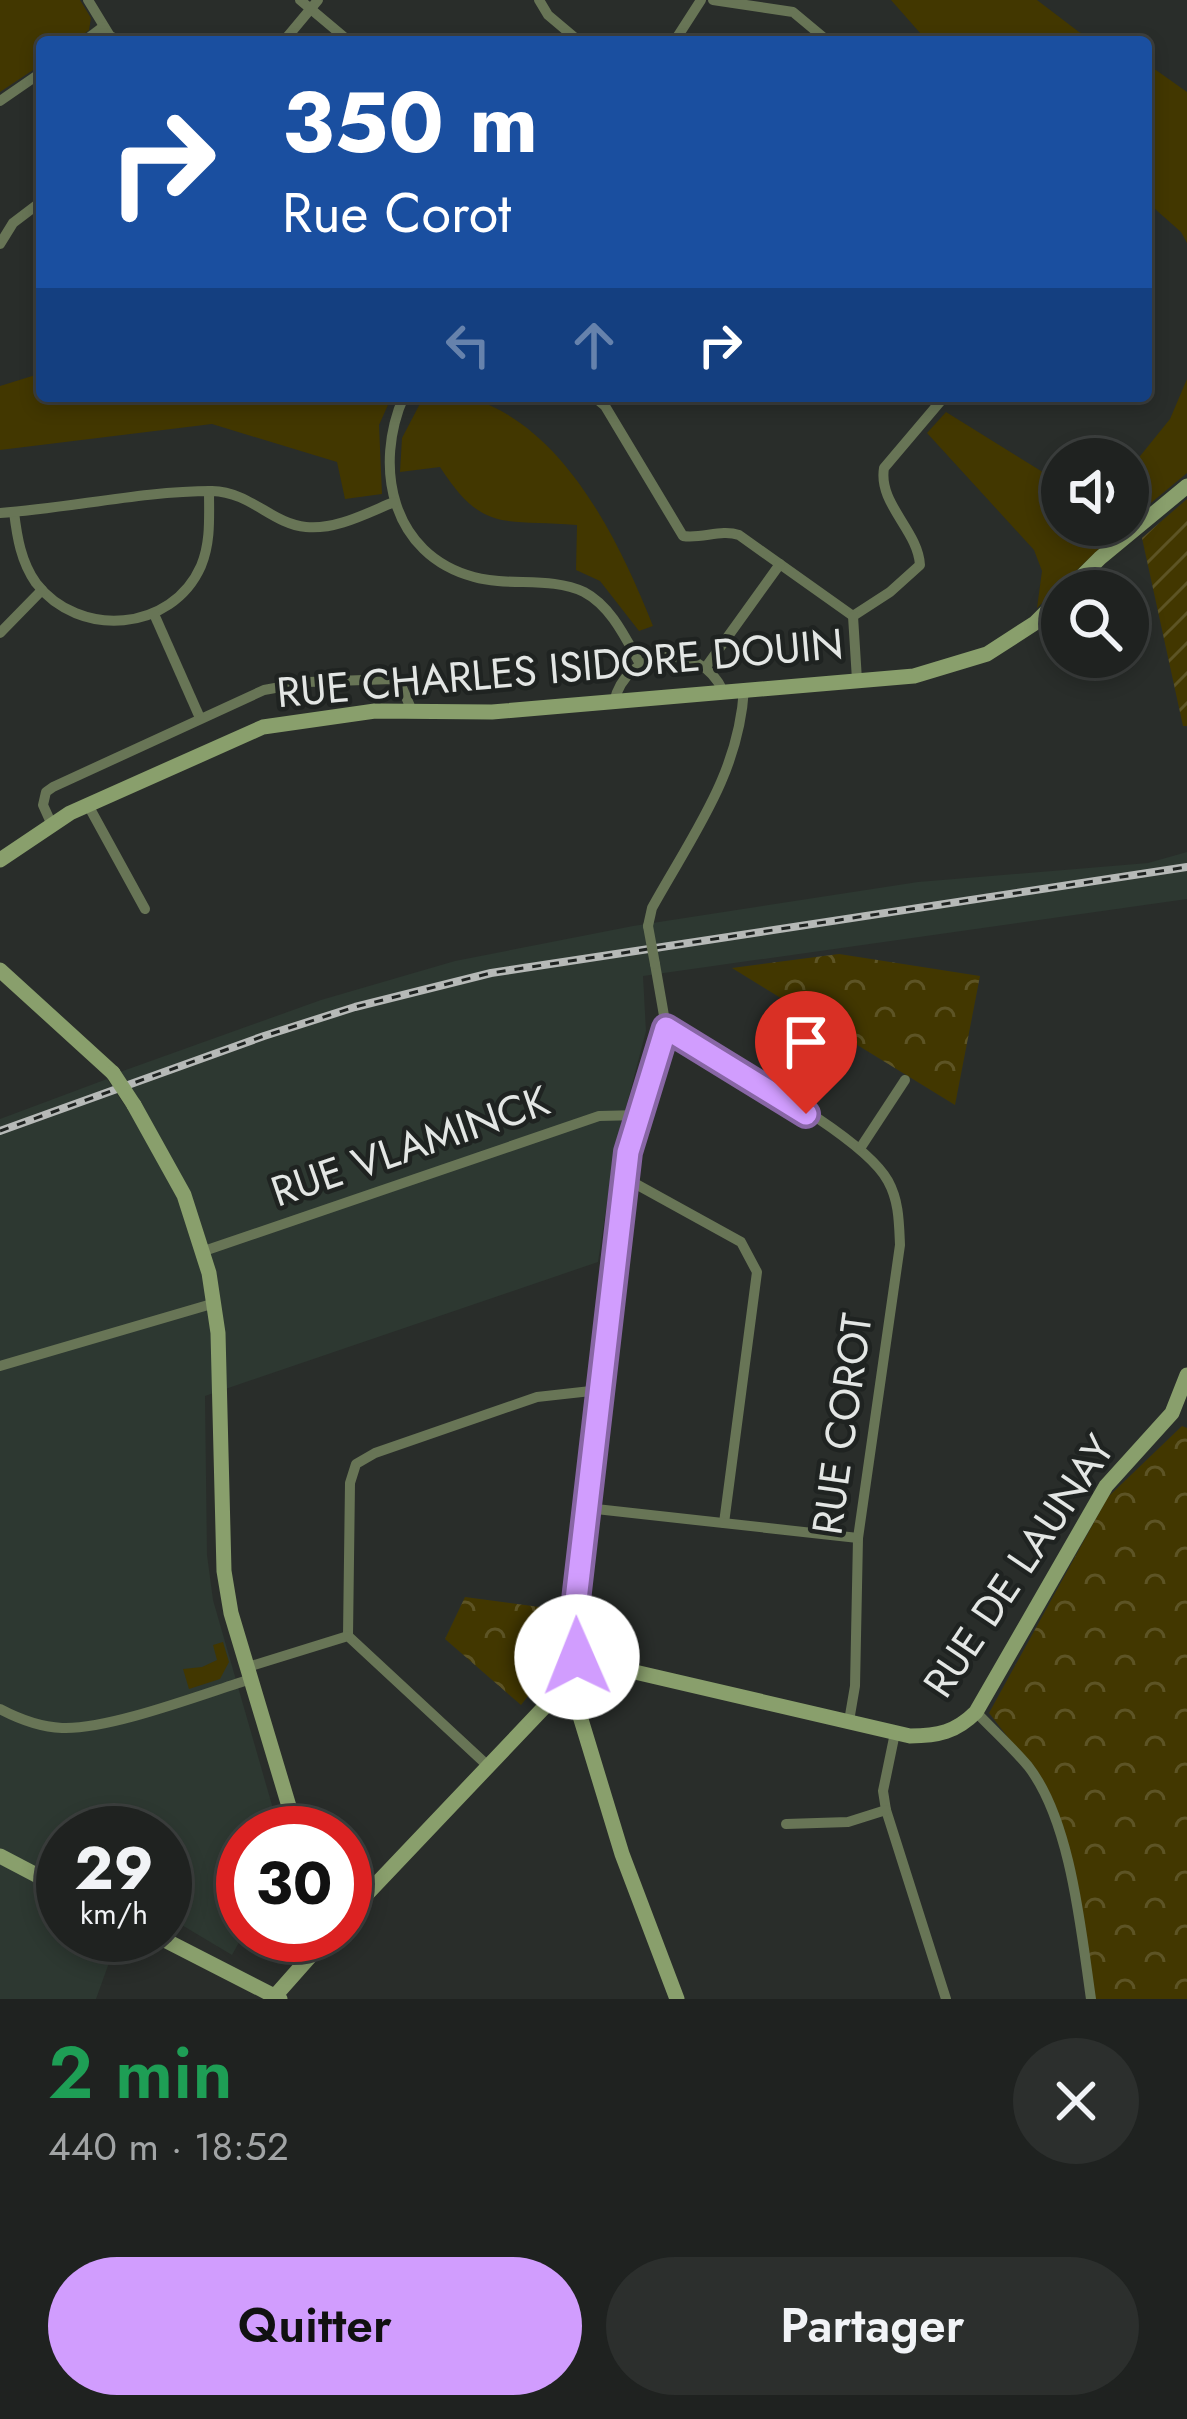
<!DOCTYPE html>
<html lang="fr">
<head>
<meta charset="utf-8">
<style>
	body { margin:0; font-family:Jost,sans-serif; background:#2c2f2d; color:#f1f3f6; height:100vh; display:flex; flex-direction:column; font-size:45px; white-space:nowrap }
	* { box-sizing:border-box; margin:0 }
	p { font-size:39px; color:#a1a4a5 }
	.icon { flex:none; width:66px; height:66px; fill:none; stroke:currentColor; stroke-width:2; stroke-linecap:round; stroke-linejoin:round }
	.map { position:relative; height:1999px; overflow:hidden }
	.details { display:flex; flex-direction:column; background:#1f2220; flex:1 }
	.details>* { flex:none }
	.hud { position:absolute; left:36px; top:36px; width:1116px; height:366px; border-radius:12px; box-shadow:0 6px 18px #0003,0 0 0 3px #3c3f3e; background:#1a4fa0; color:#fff; overflow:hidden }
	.controls { position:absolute; left:1041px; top:438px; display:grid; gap:24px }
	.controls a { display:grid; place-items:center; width:108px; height:108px; border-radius:50%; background:#1f2220; box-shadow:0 6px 18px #0003,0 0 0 3px #3c3f3e; font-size:60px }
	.speed { position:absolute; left:36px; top:1806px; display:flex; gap:24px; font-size:60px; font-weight:700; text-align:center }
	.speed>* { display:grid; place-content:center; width:156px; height:156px; border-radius:50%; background:#1f2220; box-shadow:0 6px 18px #0003,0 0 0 3px #3c3f3e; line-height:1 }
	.speed small { font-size:30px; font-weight:400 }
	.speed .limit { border:18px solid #d22; background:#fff; color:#111 }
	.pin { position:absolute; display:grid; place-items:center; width:102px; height:102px; color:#fff; margin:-123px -51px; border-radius:50% 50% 50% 0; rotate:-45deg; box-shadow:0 0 12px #0007 }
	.pin .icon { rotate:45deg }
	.me { position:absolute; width:132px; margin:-66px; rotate:359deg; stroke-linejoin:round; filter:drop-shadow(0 0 9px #0008) }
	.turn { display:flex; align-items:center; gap:42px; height:252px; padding:0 48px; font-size:54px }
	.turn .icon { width:156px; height:156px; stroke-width:2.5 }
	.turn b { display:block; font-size:84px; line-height:102px }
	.lanes { display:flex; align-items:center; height:114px; padding:0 48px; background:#0003; justify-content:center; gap:60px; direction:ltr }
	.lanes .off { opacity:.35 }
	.round { display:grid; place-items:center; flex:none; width:126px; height:126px; border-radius:63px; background:#2c2f2d }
	.summary { display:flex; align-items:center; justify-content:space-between; height:204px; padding:0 48px }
	h1 { font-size:72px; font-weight:600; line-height:90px; color:#1e9e55 }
	.action { display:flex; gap:24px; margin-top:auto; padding:24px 48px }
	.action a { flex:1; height:138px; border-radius:72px; background:#d19dfe; color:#111; font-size:48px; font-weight:600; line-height:138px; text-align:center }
	.action a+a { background:#2c2f2d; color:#f1f3f6 }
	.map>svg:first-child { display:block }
	.built { fill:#2d3831 }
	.grass { fill:#423700 }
	.park { fill:url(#park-crowns) }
	.garden { fill:url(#garden-furrows) }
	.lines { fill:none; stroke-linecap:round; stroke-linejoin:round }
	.street { stroke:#687556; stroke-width:10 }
	.secondary { stroke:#899f6c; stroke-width:15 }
	.rail-casing { stroke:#b6b9b7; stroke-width:8 }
	.rail { stroke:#1f2321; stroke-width:3; stroke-dasharray:9; stroke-linecap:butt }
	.street-bridge { stroke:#687556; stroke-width:10 }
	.secondary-bridge { stroke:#899f6c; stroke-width:15 }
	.route-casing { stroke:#8866a5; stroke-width:30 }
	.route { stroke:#d19dfe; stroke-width:21 }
	.labels { text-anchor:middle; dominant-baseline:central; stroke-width:9; stroke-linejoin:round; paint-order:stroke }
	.street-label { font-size:42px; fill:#e3e6e4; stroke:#1f2321 }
</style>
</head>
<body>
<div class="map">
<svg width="1187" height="1999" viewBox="0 0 1187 1999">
	<defs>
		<pattern id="park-crowns" width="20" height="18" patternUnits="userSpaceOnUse" patternTransform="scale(3)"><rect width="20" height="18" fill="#423700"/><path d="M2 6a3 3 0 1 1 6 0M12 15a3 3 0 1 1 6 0" fill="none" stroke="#5d5425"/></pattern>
		<pattern id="garden-furrows" width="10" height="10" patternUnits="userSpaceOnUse" patternTransform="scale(3)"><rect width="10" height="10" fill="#423700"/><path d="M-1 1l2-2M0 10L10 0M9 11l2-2" fill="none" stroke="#5d5425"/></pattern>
	</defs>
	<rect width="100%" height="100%" fill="#292d2a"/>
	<path class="built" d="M1187 852V899L643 976 646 1031 615 1150 598 1262 205 1396 207 1555 213 1600 280 1833H243V1935L232 1955 165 1915V1833H63V1935H119L96 1999H0V1119L107 1079 125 1106 139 1102 120 1072 321 1000 455 961 633 926 918 882 1148 863Z"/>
	<g class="grass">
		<path d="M0 0H80L91 18 89 30 73 42H42V64L0 92Z"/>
		<path d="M891 0H1037L1079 32 1102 42H928Z"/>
		<path d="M1146 63 1187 92V243L1181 232 1146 201Z"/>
		<path d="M42 373V396H392L379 425 382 494 345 499 337 462 212 424 0 450V386Z"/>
		<path d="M1187 379V473L1128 522V471L1170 419Z"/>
		<path d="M424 396C438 396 456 393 470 398 565 426 620 543 653 626L639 631 600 581 576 570 577 525C504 519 483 534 440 467L400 472 402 438Z"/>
		<path d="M946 412 1062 484V525H1124L1037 608 1042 571 1034 550 927 433Z"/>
		<path d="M223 1642 229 1662 220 1679 189 1689 183 1669 202 1667 217 1660 213 1645Z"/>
	</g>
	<g class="park">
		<path d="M839 954 980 976 955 1105 732 968Z"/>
		<path d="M1182 1426 1187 1428V1999H1095L1075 1876 1045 1785 989 1713 1108 1497Z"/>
		<path d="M465 1597 562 1610 555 1662 521 1705 445 1639Z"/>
	</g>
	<path class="garden" d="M1187 499V726H1183L1142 538Z"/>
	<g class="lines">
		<g class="street">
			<path d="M88 0 110 36 121 42"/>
			<path d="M300 0 350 42"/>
			<path d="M539 0 548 15 580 42"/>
			<path d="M713 0 793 12 829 42"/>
			<path d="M83 42 103 27"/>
			<path d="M283 42 318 0"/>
			<path d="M674 42 701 0"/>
			<path d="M0 101 42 72"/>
			<path d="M0 244 13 223 42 201"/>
			<path d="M404 396C373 466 391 555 474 577 509 587 551 576 584 592 611 606 626 639 640 664"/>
			<path d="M593 396 605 406 683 536C702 539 721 529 739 535L853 616"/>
			<path d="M14 512C17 537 21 562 36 583 79 639 172 632 201 566 211 542 209 517 209 491"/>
			<path d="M0 513C70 508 142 491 212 491 251 492 272 524 306 527 336 530 367 513 394 502"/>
			<path d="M154 614 200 718"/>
			<path d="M853 616 890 592 920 565C918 530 878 504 884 468L945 396"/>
			<path d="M853 616 857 680"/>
			<path d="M0 633 42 590"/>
			<path d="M706 667 780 564"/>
			<path d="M614 702C626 648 700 640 723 691"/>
			<path d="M88 805 145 909"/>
			<path d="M52 825 43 805 46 792 53 787 264 690 308 682 392 679 401 685 412 711"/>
			<path d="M648 926 652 908C693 834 739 774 744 689"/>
			<path d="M666 1027C718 1060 862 1133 888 1181 899 1201 899 1222 900 1245L858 1538 855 1686 849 1721"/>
			<path d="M861 1147 905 1080"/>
			<path d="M625 1178 741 1242 757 1272 724 1523"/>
			<path d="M204 1251 599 1116 640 1115"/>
			<path d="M0 1366 215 1303"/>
			<path d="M587 1508 858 1538"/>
			<path d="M348 1636 350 1483 356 1464 375 1453 537 1397 600 1390"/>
			<path d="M577 1657 573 1626 628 1152 666 1027 655 964"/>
			<path d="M248 1667 348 1636 487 1765"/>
			<path d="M0 1709C19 1719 40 1727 62 1728 109 1730 203 1694 251 1679"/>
			<path d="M976 1712C993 1730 1012 1747 1028 1766 1071 1821 1081 1931 1091 1999"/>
			<path d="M895 1733 883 1791 886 1810 946 1999"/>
			<path d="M786 1824 848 1822 886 1810"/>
		</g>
		<g class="secondary">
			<path d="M1067 591 1100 558 1187 486"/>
			<path d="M0 860 70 813 263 727 375 711 492 712 914 676 987 654 1035 623 1062 596"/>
			<path d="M0 970 113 1073"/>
			<path d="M134 1105 184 1195 209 1273 218 1333 224 1571 231 1613 297 1833"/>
			<path d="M581 1656 591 1663C595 1678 584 1697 572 1706H558L551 1694C555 1678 564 1660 581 1656Z"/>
			<path d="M593 1669 609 1666 910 1736C938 1736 956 1732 976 1712L1106 1486 1172 1413 1187 1375"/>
			<path d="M576 1703 622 1854 677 1999"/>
			<path d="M0 1856 63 1889"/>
			<path d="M345 1888 359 1901"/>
			<path d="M345 1917 553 1698"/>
			<path d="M155 1935 280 1999"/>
			<path d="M275 1996 329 1935"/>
		</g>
		<g class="rail-casing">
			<path id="rail" d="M0 1131 264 1036 355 1007 491 973 1187 867"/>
		</g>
		<use href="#rail" class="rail"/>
		<path class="street-bridge" d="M648 926 655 964"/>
		<path class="secondary-bridge" d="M113 1073 134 1105"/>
	</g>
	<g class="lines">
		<g class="route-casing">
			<path id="route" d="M577 1657 573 1626 628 1152 666 1028 806 1114"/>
		</g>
		<use href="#route" class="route"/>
	</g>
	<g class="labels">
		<g class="street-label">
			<text transform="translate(560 668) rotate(-5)">RUE CHARLES ISIDORE DOUIN</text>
			<text transform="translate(410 1146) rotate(-19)">RUE VLAMINCK</text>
			<text transform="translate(842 1424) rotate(-82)">RUE COROT</text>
			<text transform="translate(1019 1566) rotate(-56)">RUE DE LAUNAY</text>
		</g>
	</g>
</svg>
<div class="controls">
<a><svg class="icon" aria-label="sound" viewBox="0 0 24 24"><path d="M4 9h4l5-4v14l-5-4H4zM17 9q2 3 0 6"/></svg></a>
<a><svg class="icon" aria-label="search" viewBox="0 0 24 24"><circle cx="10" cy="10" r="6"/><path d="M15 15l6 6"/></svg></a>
</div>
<div class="speed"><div>29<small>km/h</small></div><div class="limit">30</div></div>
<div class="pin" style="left:806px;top:1114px;background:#d93025"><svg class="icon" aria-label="arrive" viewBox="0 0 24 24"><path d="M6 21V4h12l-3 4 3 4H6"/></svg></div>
<svg class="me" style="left:577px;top:1657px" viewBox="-20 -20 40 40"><circle r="19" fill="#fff"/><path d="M0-13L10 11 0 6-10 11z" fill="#d19dfe"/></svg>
<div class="hud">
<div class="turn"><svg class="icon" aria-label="right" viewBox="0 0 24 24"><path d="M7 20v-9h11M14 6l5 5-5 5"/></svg><div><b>350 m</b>Rue Corot</div></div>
<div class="lanes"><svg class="icon off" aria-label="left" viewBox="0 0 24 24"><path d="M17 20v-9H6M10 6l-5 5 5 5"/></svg><svg class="icon off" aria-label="ahead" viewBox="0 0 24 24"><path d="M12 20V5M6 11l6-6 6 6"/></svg><svg class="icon" aria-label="right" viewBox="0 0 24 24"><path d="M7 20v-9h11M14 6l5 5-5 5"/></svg></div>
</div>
</div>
<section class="details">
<div class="summary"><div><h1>2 min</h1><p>440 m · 18:52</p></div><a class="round"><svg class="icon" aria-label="close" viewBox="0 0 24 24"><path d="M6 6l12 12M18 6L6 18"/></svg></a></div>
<div class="action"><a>Quitter</a><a>Partager</a></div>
</section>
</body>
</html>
